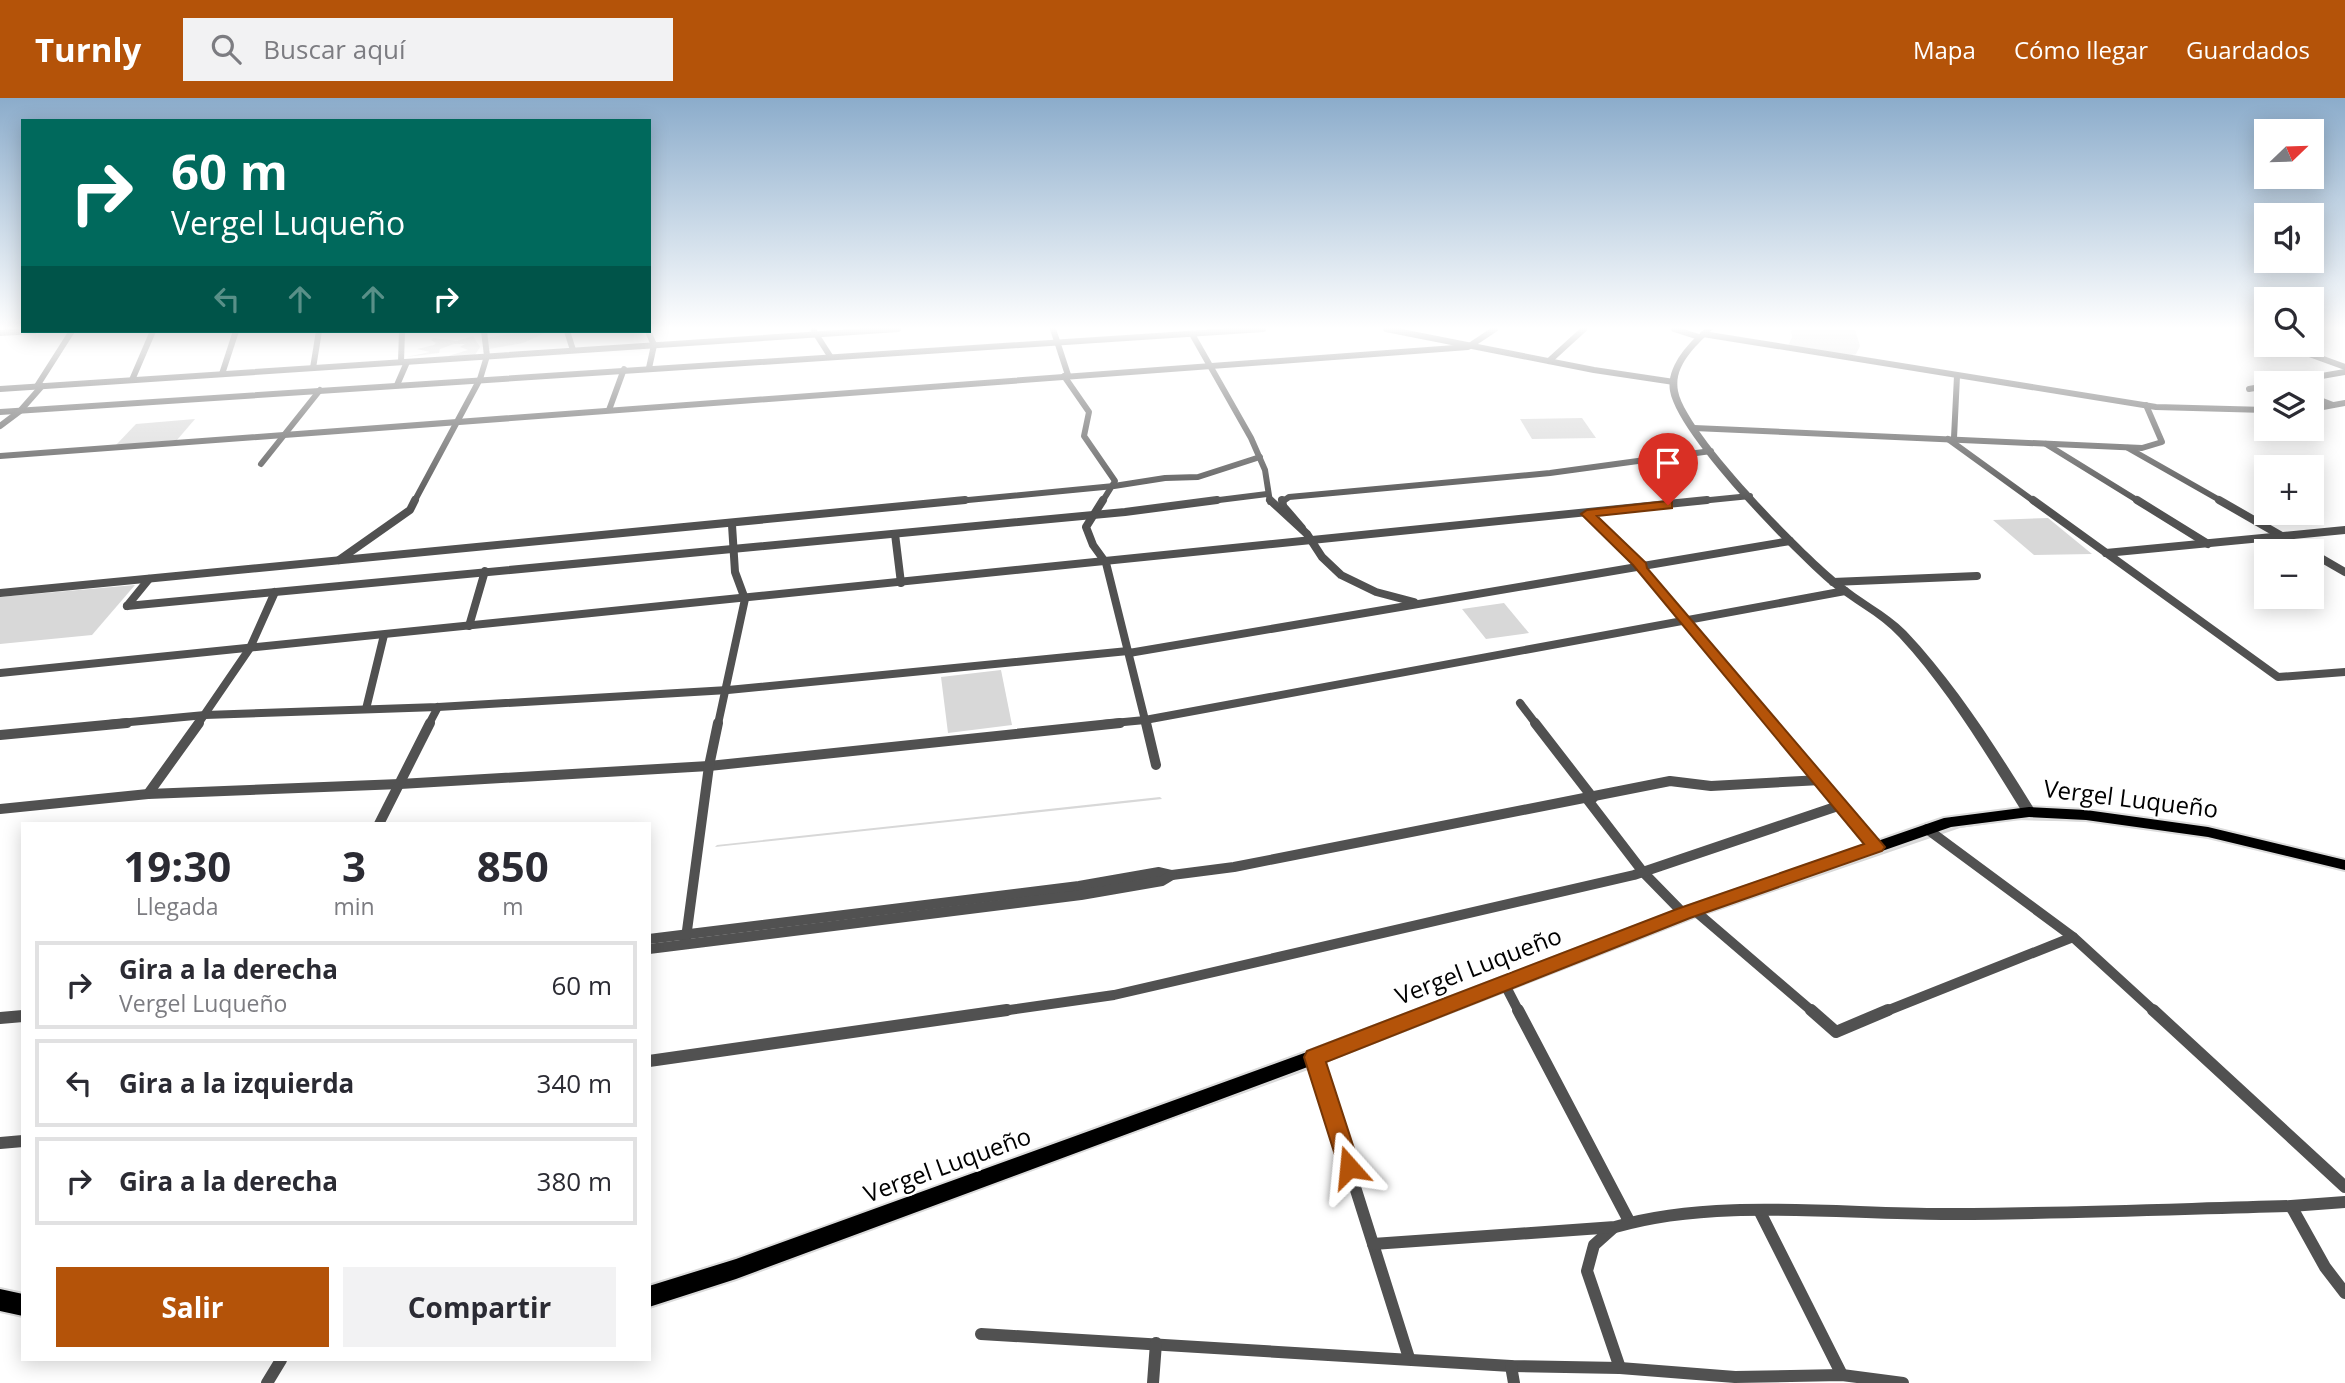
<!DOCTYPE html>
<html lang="es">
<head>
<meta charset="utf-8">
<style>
	body { margin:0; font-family:"Open Sans",sans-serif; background:#f2f2f3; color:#2b2b33; height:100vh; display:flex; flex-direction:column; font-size:26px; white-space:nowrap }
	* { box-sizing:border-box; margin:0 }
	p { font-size:23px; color:#7c7c81 }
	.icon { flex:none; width:38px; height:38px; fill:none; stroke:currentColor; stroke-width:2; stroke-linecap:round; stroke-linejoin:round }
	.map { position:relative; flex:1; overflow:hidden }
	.drawer { position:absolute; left:21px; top:724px; width:630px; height:539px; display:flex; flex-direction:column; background:#fff; border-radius:0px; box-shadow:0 4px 18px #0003 }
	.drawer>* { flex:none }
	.hud { position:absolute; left:21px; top:21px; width:630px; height:214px; border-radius:0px; box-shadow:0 4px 18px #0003; background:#00695c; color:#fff; overflow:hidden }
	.needle { width:46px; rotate:67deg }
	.fabs { position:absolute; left:2254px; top:21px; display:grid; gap:14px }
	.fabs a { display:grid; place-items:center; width:70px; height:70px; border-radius:0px; background:#fff; box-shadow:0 4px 18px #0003; font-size:35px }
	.pin { position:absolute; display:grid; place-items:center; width:60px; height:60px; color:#fff; margin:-72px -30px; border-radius:50% 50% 50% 0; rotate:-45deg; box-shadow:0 0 7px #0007 }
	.pin .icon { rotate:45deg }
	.me { position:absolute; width:77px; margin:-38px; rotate:342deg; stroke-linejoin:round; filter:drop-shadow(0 0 5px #0008) }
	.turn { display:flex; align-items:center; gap:24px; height:147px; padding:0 35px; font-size:32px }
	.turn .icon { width:91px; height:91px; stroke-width:2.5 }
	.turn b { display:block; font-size:49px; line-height:60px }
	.lanes { display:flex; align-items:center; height:66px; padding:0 35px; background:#0003; justify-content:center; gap:35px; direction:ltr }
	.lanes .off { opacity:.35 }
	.eta { display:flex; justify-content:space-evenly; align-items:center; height:119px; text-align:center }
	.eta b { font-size:42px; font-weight:700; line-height:49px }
	.primary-button { display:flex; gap:14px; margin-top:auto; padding:14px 35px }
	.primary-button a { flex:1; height:80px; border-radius:0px; background:#b45309; color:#fff; font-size:28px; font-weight:700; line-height:80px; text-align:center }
	.primary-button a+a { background:#f2f2f3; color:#2b2b33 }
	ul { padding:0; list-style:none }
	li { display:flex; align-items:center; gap:21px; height:88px; margin:0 14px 10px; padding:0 21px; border:4px solid #e1e1e2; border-radius:0px }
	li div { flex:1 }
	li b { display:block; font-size:26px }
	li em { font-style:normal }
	header { display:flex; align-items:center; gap:42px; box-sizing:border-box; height:98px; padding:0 35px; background:#b45309; color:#fff }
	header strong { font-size:33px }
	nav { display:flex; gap:38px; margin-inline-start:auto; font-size:24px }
	.search { width:490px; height:63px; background:#f2f2f3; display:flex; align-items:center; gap:18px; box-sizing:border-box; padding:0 24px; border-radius:0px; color:#7c7c81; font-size:26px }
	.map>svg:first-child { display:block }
	.green { fill:#d8d8d8 }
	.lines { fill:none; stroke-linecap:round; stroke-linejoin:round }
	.primary-casing { stroke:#dbdbdb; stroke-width:4 }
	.minor-far3 { stroke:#515151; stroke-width:6 }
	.minor-far2 { stroke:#515151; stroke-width:8 }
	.minor-far1 { stroke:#515151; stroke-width:10 }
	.minor { stroke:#515151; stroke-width:12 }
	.tertiary { fill:#515151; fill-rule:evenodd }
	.primary { fill:#000; fill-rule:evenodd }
	.route { fill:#b45309; stroke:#753606; stroke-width:2 }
	.labels { text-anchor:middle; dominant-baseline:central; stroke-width:5; stroke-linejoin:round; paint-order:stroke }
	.near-street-label { font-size:24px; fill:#000; stroke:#fff }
</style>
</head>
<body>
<header>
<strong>Turnly</strong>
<div class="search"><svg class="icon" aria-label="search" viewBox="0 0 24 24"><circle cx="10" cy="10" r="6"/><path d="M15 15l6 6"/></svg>Buscar aquí</div>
<nav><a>Mapa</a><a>Cómo llegar</a><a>Guardados</a></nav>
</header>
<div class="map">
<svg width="2345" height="1285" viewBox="0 0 2345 1285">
	<rect width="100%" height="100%" fill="#fff"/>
	<g class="green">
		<path d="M1791 231H1855L1860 248 1856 256 1848 258 1788 248 1792 239Z"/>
		<path d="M529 233 547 234 523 245 483 252V244L486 240Z"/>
		<path d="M473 238 480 249 475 257 448 258 468 252 460 249 465 246H454L440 251 439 255 406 259 430 254 417 251 434 247 436 245 431 242 433 240 457 243Z"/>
		<path d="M1582 320 1596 340 1532 341 1520 321Z"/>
		<path d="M195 321 177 342 116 347 136 326Z"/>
		<path d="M2048 420 2092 456 2034 457 1993 422Z"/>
		<path d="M135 487 92 537 0 546V499Z"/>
		<path d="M1504 505 1529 535 1486 541 1462 511Z"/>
		<path d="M1001 572 1012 627 948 635 941 579Z"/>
		<path d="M1160 699 1162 701 715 749 717 747Z"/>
		<path d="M2052 719C2132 723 2212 737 2290 756 2306 759 2333 763 2345 772L2245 746 2097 724 2016 722 1960 730 1694 821 1308 972 649 1211V1207L1307 969 1692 819 1958 728 1993 722Z"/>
	</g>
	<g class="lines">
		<g class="primary-casing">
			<g id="primary">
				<path d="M2029 709 2086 712 2208 729 2345 762V772L2208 739 2086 722 2029 719 1951 729 1690 820 1321 964 736 1181 649 1209V1188L736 1161 1307 954 1678 812 1944 720Z"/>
				<path d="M0 1191 23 1196V1218L0 1213Z"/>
			</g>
		</g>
		<g class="minor-far3">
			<path d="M1053 231 1068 277"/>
			<path d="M1386 231 1594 272 1674 284"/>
			<path d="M1674 231 1699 239"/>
			<path d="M567 233 573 252"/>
			<path d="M648 233 654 247 649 270"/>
			<path d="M814 233 830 258"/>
			<path d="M0 235 34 233"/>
			<path d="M1192 236 1251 340 1265 372 1270 404"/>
			<path d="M1703 236 2156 309 2266 312"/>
			<path d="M2301 253 2345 269"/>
			<path d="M1549 263 1584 231"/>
			<path d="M401 264 402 233"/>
			<path d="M313 270 319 233"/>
			<path d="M222 276 236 233"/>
			<path d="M1064 278 1089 314 1084 338 1115 383 1102 404"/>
			<path d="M132 282 153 233"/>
			<path d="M2281 285 2345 274"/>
			<path d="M397 287 407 264"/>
			<path d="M37 288 72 233"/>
			<path d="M0 291 898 231"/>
			<path d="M2249 291 2266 288"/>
			<path d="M2312 299 2333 307"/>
			<path d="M2312 311 2345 305"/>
			<path d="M609 312 624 271"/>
			<path d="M0 314 1263 231"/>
			<path d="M0 328 20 313 42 288"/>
			<path d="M1694 330 2142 350 2162 344 2146 307"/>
			<path d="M1954 340 1957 278"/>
			<path d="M1948 341 2035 404"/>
			<path d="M2046 346 2140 404"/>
			<path d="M2128 350 2223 404"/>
			<path d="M0 358 1468 249 1495 231"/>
			<path d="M261 366 320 292"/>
			<path d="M414 404 480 281 487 258 484 233"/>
			<path d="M947 404 1114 388 1165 380 1198 379 1260 359"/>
			<path d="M1203 404 1267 396"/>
			<path d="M1282 404 1289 399 1550 375 1711 353"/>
			<path d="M1690 404 1750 398"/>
		</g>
		<g class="minor-far2">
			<path d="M1103 402 1086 429 1093 447 1106 465 1146 626"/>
			<path d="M1270 402 1307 436 1322 459 1341 477 1376 494 1414 504"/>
			<path d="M1282 402 1283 408"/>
			<path d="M2033 402 2278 579 2345 574"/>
			<path d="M2137 402 2208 446"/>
			<path d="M2219 402 2308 453"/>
			<path d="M1283 408 1302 430"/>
			<path d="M1587 416 1642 468"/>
			<path d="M895 436 901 485"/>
			<path d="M2106 455 2345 432"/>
			<path d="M2312 455 2345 474"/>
			<path d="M339 462 410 412 415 402"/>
			<path d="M1639 468 1773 626"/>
			<path d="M1833 484 1977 478"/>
			<path d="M0 495 965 402"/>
			<path d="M127 508 1125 414 1217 402"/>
			<path d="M127 508 149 481"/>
			<path d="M469 528 485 473"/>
			<path d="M1129 555 1790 443"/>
			<path d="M0 575 1707 402"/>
			<path d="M1520 605 1536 626"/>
			<path d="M366 611 384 537"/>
			<path d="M109 626 205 617 438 609 728 592 1128 553"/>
			<path d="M198 626 250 550 275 494"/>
			<path d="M429 626 438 609"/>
			<path d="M718 626 745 501 735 474 732 427"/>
			<path d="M1103 626 1145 622 1845 493"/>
		</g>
		<g class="minor-far1">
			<path d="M1146 625 1156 667"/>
			<path d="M1535 625 1593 700"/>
			<path d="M1771 625 1876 749"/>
			<path d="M0 637 127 625"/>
			<path d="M148 696 199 625"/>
			<path d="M1587 701 1643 774 1684 816"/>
			<path d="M0 711 148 696 400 686 709 668 1120 625"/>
			<path d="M379 726 430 625"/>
			<path d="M1927 731 2073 839 2155 914"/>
			<path d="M1694 812 1813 914"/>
			<path d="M686 840 709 668 718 625"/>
			<path d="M649 841 1079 788 1159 774 1172 777 1234 769 1670 683 1711 688 1821 682"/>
			<path d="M649 851 1081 797 1162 783 1172 777"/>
			<path d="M1504 885 1519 914"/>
			<path d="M995 914 1114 897 1634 777 1841 707"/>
			<path d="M1884 914 2073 839"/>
		</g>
		<g class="minor">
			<path d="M1518 912 1629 1123"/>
			<path d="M1811 912 1836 934 1888 912"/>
			<path d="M2153 912 2345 1089"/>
			<path d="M0 920 23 918"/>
			<path d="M1314 959 1409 1260"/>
			<path d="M649 963 1007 912"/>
			<path d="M0 1045 23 1043"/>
			<path d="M2291 1108 2325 1169 2345 1195"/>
			<path d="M1759 1112 1842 1277"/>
			<path d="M1613 1130 1594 1147 1587 1173 1620 1270"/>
			<path d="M1373 1146 1615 1129C1714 1100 1839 1116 1942 1116 2058 1116 2175 1111 2291 1108L2345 1104"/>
			<path d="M981 1236 1511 1268 1620 1270 1735 1279 1842 1277 1903 1285"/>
			<path d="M1511 1268 1514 1285"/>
			<path d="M267 1285 281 1262"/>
			<path d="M1153 1285 1156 1245"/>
		</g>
		<path class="tertiary" d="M1705 231H1713C1697 247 1673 267 1678 293 1686 335 1802 453 1838 482 1860 501 1886 513 1906 533 1957 587 1997 651 2036 714L2034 717H2024C1986 656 1949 593 1899 539 1879 517 1850 504 1828 485 1791 453 1678 338 1670 293 1666 269 1688 245 1705 231Z"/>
		<use href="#primary" class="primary"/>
	</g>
	<linearGradient id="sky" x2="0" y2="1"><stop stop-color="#8baccb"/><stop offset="0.56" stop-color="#fff"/><stop offset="1" stop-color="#fff" stop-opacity="0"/></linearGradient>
	<rect width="2345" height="411" fill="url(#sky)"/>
	<path class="route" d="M1668 403 1672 404V410L1597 418 1646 465 1647 470 1885 749 1882 753 1690 820 1326 964 1360 1069 1357 1076 1349 1079 1341 1076 1304 959 1307 953 1677 811 1864 746 1633 467 1581 416 1587 412Z"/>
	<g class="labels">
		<g class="near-street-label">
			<text transform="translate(2131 700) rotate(7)">Vergel Luqueño</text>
			<text transform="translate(1478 867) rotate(-21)">Vergel Luqueño</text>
			<text transform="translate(947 1066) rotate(-20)">Vergel Luqueño</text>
		</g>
	</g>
</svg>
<div class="fabs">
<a><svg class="needle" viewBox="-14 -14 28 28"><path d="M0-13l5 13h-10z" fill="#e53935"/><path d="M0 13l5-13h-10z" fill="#7c7c81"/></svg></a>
<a><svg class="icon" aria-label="sound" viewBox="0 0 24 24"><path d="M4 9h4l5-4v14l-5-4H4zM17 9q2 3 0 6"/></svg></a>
<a><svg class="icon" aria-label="search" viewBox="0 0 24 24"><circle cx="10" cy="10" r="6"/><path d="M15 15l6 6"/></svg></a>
<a><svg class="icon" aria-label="layers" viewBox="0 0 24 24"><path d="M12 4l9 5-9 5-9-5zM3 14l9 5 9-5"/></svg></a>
<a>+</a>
<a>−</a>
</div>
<div class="pin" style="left:1668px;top:407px;background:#d93025"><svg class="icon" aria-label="arrive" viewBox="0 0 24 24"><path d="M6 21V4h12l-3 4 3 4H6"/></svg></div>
<svg class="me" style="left:1349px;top:1069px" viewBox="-20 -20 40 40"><path d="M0-17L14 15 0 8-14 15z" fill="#b45309" stroke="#fff" stroke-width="4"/></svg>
<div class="hud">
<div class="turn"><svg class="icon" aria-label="right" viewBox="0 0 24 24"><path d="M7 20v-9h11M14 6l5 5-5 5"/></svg><div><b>60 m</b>Vergel Luqueño</div></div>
<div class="lanes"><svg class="icon off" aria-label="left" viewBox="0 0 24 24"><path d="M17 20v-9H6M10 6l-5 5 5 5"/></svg><svg class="icon off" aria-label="ahead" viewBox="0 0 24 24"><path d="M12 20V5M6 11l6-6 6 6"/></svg><svg class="icon off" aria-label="ahead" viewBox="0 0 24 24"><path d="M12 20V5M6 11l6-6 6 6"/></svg><svg class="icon" aria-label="right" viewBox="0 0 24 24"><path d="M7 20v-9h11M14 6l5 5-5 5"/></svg></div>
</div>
<section class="drawer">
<div class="eta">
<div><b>19:30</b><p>Llegada</p></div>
<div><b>3</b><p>min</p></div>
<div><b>850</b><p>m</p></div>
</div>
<ul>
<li><svg class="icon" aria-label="right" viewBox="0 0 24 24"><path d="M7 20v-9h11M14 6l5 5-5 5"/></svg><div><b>Gira a la derecha</b><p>Vergel Luqueño</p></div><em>60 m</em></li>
<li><svg class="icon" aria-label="left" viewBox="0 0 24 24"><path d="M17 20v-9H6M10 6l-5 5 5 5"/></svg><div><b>Gira a la izquierda</b></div><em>340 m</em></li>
<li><svg class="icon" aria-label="right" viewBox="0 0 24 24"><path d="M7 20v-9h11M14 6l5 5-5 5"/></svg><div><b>Gira a la derecha</b></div><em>380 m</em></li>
</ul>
<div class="primary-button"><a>Salir</a><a>Compartir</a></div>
</section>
</div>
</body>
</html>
